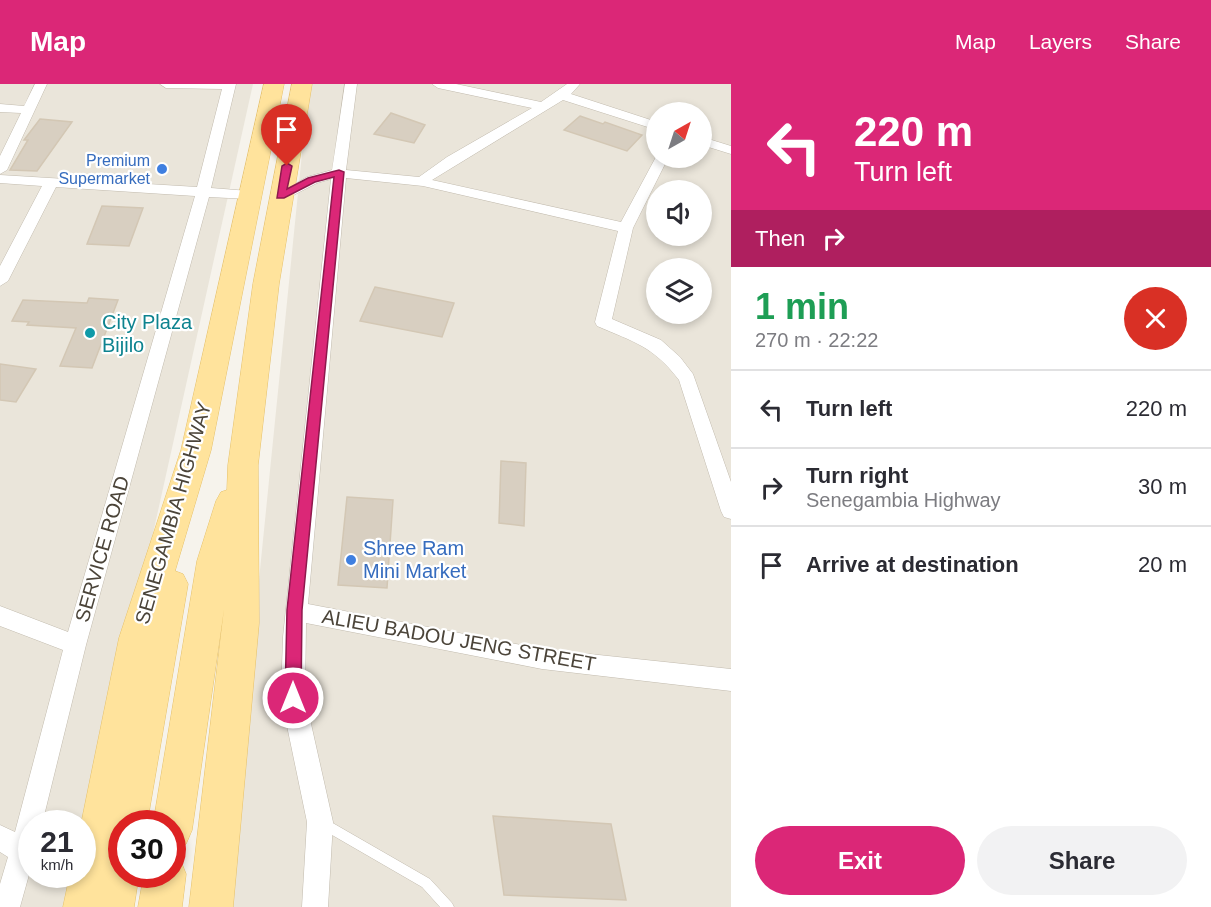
<!DOCTYPE html>
<html lang="en">
<head>
<meta charset="utf-8">
<style>
	body { margin:0; font-family:Helvetica,sans-serif; background:#f2f2f3; color:#2b2b33; height:100vh; display:flex; flex-direction:column; font-size:22px; white-space:nowrap }
	* { box-sizing:border-box; margin:0 }
	p { font-size:20px; color:#7c7c81 }
	.icon { flex:none; width:33px; height:33px; fill:none; stroke:currentColor; stroke-width:2; stroke-linecap:round; stroke-linejoin:round }
	.map { position:relative; flex:1; overflow:hidden }
	.details { display:flex; flex-direction:column; background:#fff; width:480px }
	.details>* { flex:none }
	.top-card { background:#db2777; color:#fff; overflow:hidden }
	.needle { width:39px; rotate:39deg }
	.fabs { position:absolute; left:646px; top:18px; display:grid; gap:12px }
	.fabs a { display:grid; place-items:center; width:66px; height:66px; border-radius:50%; background:#fff; box-shadow:0 3px 9px #0003; font-size:30px }
	.speed { position:absolute; left:18px; top:726px; display:flex; gap:12px; font-size:30px; font-weight:700; text-align:center }
	.speed>* { display:grid; place-content:center; width:78px; height:78px; border-radius:50%; background:#fff; box-shadow:0 3px 9px #0003; line-height:1 }
	.speed small { font-size:15px; font-weight:400 }
	.speed .limit { border:9px solid #d22; background:#fff; color:#111 }
	.pin { position:absolute; display:grid; place-items:center; width:51px; height:51px; color:#fff; margin:-62px -26px; border-radius:50% 50% 50% 0; rotate:-45deg; box-shadow:0 0 6px #0007 }
	.pin .icon { rotate:45deg }
	.me { position:absolute; width:66px; margin:-33px; rotate:0deg; stroke-linejoin:round; filter:drop-shadow(0 0 4px #0008) }
	.turn { display:flex; align-items:center; gap:21px; height:126px; padding:0 24px; font-size:27px }
	.turn .icon { width:78px; height:78px; stroke-width:2.5 }
	.turn b { display:block; font-size:42px; line-height:51px }
	.then { display:flex; align-items:center; height:57px; padding:0 24px; background:#0003; gap:12px; font-size:22px }
	.round { display:grid; place-items:center; flex:none; width:63px; height:63px; border-radius:32px; background:#f2f2f3 }
	.summary { display:flex; align-items:center; justify-content:space-between; height:102px; padding:0 24px }
	h1 { font-size:36px; font-weight:600; line-height:45px; color:#1e9e55 }
	.cta { display:flex; gap:12px; margin-top:auto; padding:12px 24px }
	.cta a { flex:1; height:69px; border-radius:36px; background:#db2777; color:#fff; font-size:24px; font-weight:600; line-height:69px; text-align:center }
	.cta a+a { background:#f2f2f3; color:#2b2b33 }
	ul { padding:0; list-style:none }
	li { display:flex; align-items:center; gap:18px; height:78px; padding:0 24px; border-top:2px solid #e1e1e2 }
	li div { flex:1 }
	li b { display:block; font-size:22px }
	li em { font-style:normal }
	header { display:flex; align-items:center; gap:36px; box-sizing:border-box; height:84px; padding:0 30px; background:#db2777; color:#fff }
	header strong { font-size:28px }
	nav { display:flex; gap:33px; margin-inline-start:auto; font-size:21px }
	main { display:flex; flex:1; min-height:0 }
	.map>svg:first-child { display:block }
	.residential { fill:#eae5da; fill-rule:evenodd }
	.building { fill:#d8cfc1; stroke:#d3c7b4; stroke-width:1.5 }
	.lines { fill:none; stroke-linecap:round; stroke-linejoin:round }
	.lane-casing { stroke:#c2bbae; stroke-width:1 }
	.street-casing { stroke:#c2bbae; stroke-width:1 }
	.primary-casing { stroke:#e6c16a; stroke-width:1 }
	.lane { fill:#fff; fill-rule:evenodd }
	.street { fill:#fff; fill-rule:evenodd }
	.primary { fill:#ffe39c; fill-rule:evenodd }
	.route { fill:#db2777; stroke:#8e194d; stroke-width:1.5 }
	.shop-dot { fill:#3f7fe0; stroke:#fff; stroke-width:2 }
	.culture-dot { fill:#0f9aa8; stroke:#fff; stroke-width:2 }
	.labels { text-anchor:middle; dominant-baseline:central; stroke-width:4.5; stroke-linejoin:round; paint-order:stroke }
	.far-shop-label { font-size:16px; fill:#366cbe; stroke:#fff; text-anchor:end }
	.culture-label { font-size:20px; fill:#0d838f; stroke:#fff; text-anchor:start }
	.street-label { font-size:20px; fill:#4b4439; stroke:#fff }
	.shop-label { font-size:20px; fill:#366cbe; stroke:#fff; text-anchor:start }
</style>
</head>
<body>
<header>
<strong>Map</strong>
<nav><a>Map</a><a>Layers</a><a>Share</a></nav>
</header>
<main>
<div class="map">
<svg width="731" height="823" viewBox="0 0 731 823">
	<rect width="100%" height="100%" fill="#f6f3ec"/>
	<g class="residential">
		<path d="M0 0H253L83 764 82 740H32V790L77 791 69 823H0Z"/>
		<path d="M309 0H731V823H226ZM657 28H702V74H657ZM657 106H702V152H657ZM657 184H702V230H657Z"/>
	</g>
	<g class="building">
		<path d="M391 29 425 41 414 59 374 50Z"/>
		<path d="M580 32 603 40 605 38 642 51 627 67 564 46Z"/>
		<path d="M40 35 72 38 37 87 10 86 28 56H24Z"/>
		<path d="M102 122 143 124 129 162 87 160Z"/>
		<path d="M375 203 454 219 442 253 360 237Z"/>
		<path d="M89 214 118 216 92 284 60 282 76 244 27 241 29 238 12 237 23 216 87 219Z"/>
		<path d="M0 280 36 285 16 318 0 316Z"/>
		<path d="M501 377 526 379 524 442 499 439Z"/>
		<path d="M347 413 393 416 387 504 338 501Z"/>
		<path d="M493 732 611 740 626 816 504 811Z"/>
	</g>
	<g class="lines">
		<g class="lane-casing">
			<path id="lane" d="M324 734 430 795 452 819 454 823H440L422 803 320 744 318 740 320 736Z"/>
		</g>
		<g class="street-casing">
			<g id="street">
				<path d="M35 0H47L7 86 0 90V72L21 29 0 28V20L24 22Z"/>
				<path d="M160 0H236L211 104 249 107 256 111 249 115 209 113 86 561 42 740H32V780L20 823H0V800L8 773 0 768V741L15 748 63 566 0 542V522L68 548 195 112 56 103 8 197 0 202V182L42 102 0 99V91L197 103 222 5 166 4Z"/>
				<path d="M345 0H357L346 86 419 93 447 73 532 24 438 4 432 0H456L541 18 567 0H580L571 10 657 38V46L563 16 432 96 621 138 657 71V74H668L633 144 612 235 661 256 680 273 693 290 731 398V435L724 433 721 427 679 296C653 262 634 258 597 242L595 238 618 147 423 102 346 94 308 520 542 565 731 585V607L542 585 306 539 305 613 333 738 328 823H302L307 738 281 613 283 553 331 95 317 99 286 115 281 116 274 112 307 93 332 86Z"/>
				<path d="M702 53 731 62V70L702 61Z"/>
			</g>
		</g>
		<g class="primary-casing">
			<g id="primary">
				<path d="M264 0H284L211 366 175 487 183 490 188 500 147 740H122V790H139L134 823H63L70 790H82L81 740 119 554 181 366Z"/>
				<path d="M292 0H312L279 200 258 381 259 539 233 823H189L224 525 192 746 186 760 172 766V740H153L197 477 216 417 221 408 227 406 228 381 253 200Z"/>
				<path d="M172 772 180 775 186 790 182 823H138L144 790H172Z"/>
			</g>
		</g>
		<use href="#lane" class="lane"/>
		<use href="#street" class="street"/>
		<use href="#primary" class="primary"/>
	</g>
	<path class="route" d="M287 79 292 82 287 105 308 94 339 86 344 88 302 526 301 614 299 619 293 621 288 619 285 614 287 526 334 93 315 98 284 114H277L282 82Z"/>
	<g class="shop-dot">
		<circle cx="162" cy="85" r="6"/>
		<circle cx="351" cy="476" r="6"/>
	</g>
	<circle class="culture-dot" cx="90" cy="249" r="6"/>
	<g class="labels">
		<g class="far-shop-label">
			<text x="150" y="76">Premium<tspan x="150" dy="18">Supermarket</tspan></text>
		</g>
		<g class="culture-label">
			<text x="102" y="238">City Plaza<tspan x="102" dy="23">Bijilo</tspan></text>
		</g>
		<g class="street-label">
			<text transform="translate(173 429) rotate(-74)">SENEGAMBIA HIGHWAY</text>
			<text transform="translate(102 465) rotate(-74)">SERVICE ROAD</text>
			<text transform="translate(459 556) rotate(10)">ALIEU BADOU JENG STREET</text>
		</g>
		<g class="shop-label">
			<text x="363" y="464">Shree Ram<tspan x="363" dy="23">Mini Market</tspan></text>
		</g>
	</g>
</svg>
<div class="fabs">
<a><svg class="needle" viewBox="-14 -14 28 28"><path d="M0-13l5 13h-10z" fill="#e53935"/><path d="M0 13l5-13h-10z" fill="#7c7c81"/></svg></a>
<a><svg class="icon" aria-label="sound" viewBox="0 0 24 24"><path d="M4 9h4l5-4v14l-5-4H4zM17 9q2 3 0 6"/></svg></a>
<a><svg class="icon" aria-label="layers" viewBox="0 0 24 24"><path d="M12 4l9 5-9 5-9-5zM3 14l9 5 9-5"/></svg></a>
</div>
<div class="speed"><div>21<small>km/h</small></div><div class="limit">30</div></div>
<div class="pin" style="left:287px;top:82px;background:#d93025"><svg class="icon" aria-label="arrive" viewBox="0 0 24 24"><path d="M6 21V4h12l-3 4 3 4H6"/></svg></div>
<svg class="me" style="left:293px;top:614px" viewBox="-20 -20 40 40"><circle r="17" fill="#db2777" stroke="#fff" stroke-width="3"/><path d="M0-11L8 9 0 5-8 9z" fill="#fff"/></svg>
</div>
<section class="details">
<div class="top-card">
<div class="turn"><svg class="icon" aria-label="left" viewBox="0 0 24 24"><path d="M17 20v-9H6M10 6l-5 5 5 5"/></svg><div><b>220 m</b>Turn left</div></div>
<div class="then">Then<svg class="icon" aria-label="right" viewBox="0 0 24 24"><path d="M7 20v-9h11M14 6l5 5-5 5"/></svg></div>
</div>
<div class="summary"><div><h1>1 min</h1><p>270 m · 22:22</p></div><a class="round" style="background:#d93025;color:#fff"><svg class="icon" aria-label="close" viewBox="0 0 24 24"><path d="M6 6l12 12M18 6L6 18"/></svg></a></div>
<ul>
<li><svg class="icon" aria-label="left" viewBox="0 0 24 24"><path d="M17 20v-9H6M10 6l-5 5 5 5"/></svg><div><b>Turn left</b></div><em>220 m</em></li>
<li><svg class="icon" aria-label="right" viewBox="0 0 24 24"><path d="M7 20v-9h11M14 6l5 5-5 5"/></svg><div><b>Turn right</b><p>Senegambia Highway</p></div><em>30 m</em></li>
<li><svg class="icon" aria-label="arrive" viewBox="0 0 24 24"><path d="M6 21V4h12l-3 4 3 4H6"/></svg><div><b>Arrive at destination</b></div><em>20 m</em></li>
</ul>
<div class="cta"><a>Exit</a><a>Share</a></div>
</section>
</main>
</body>
</html>
